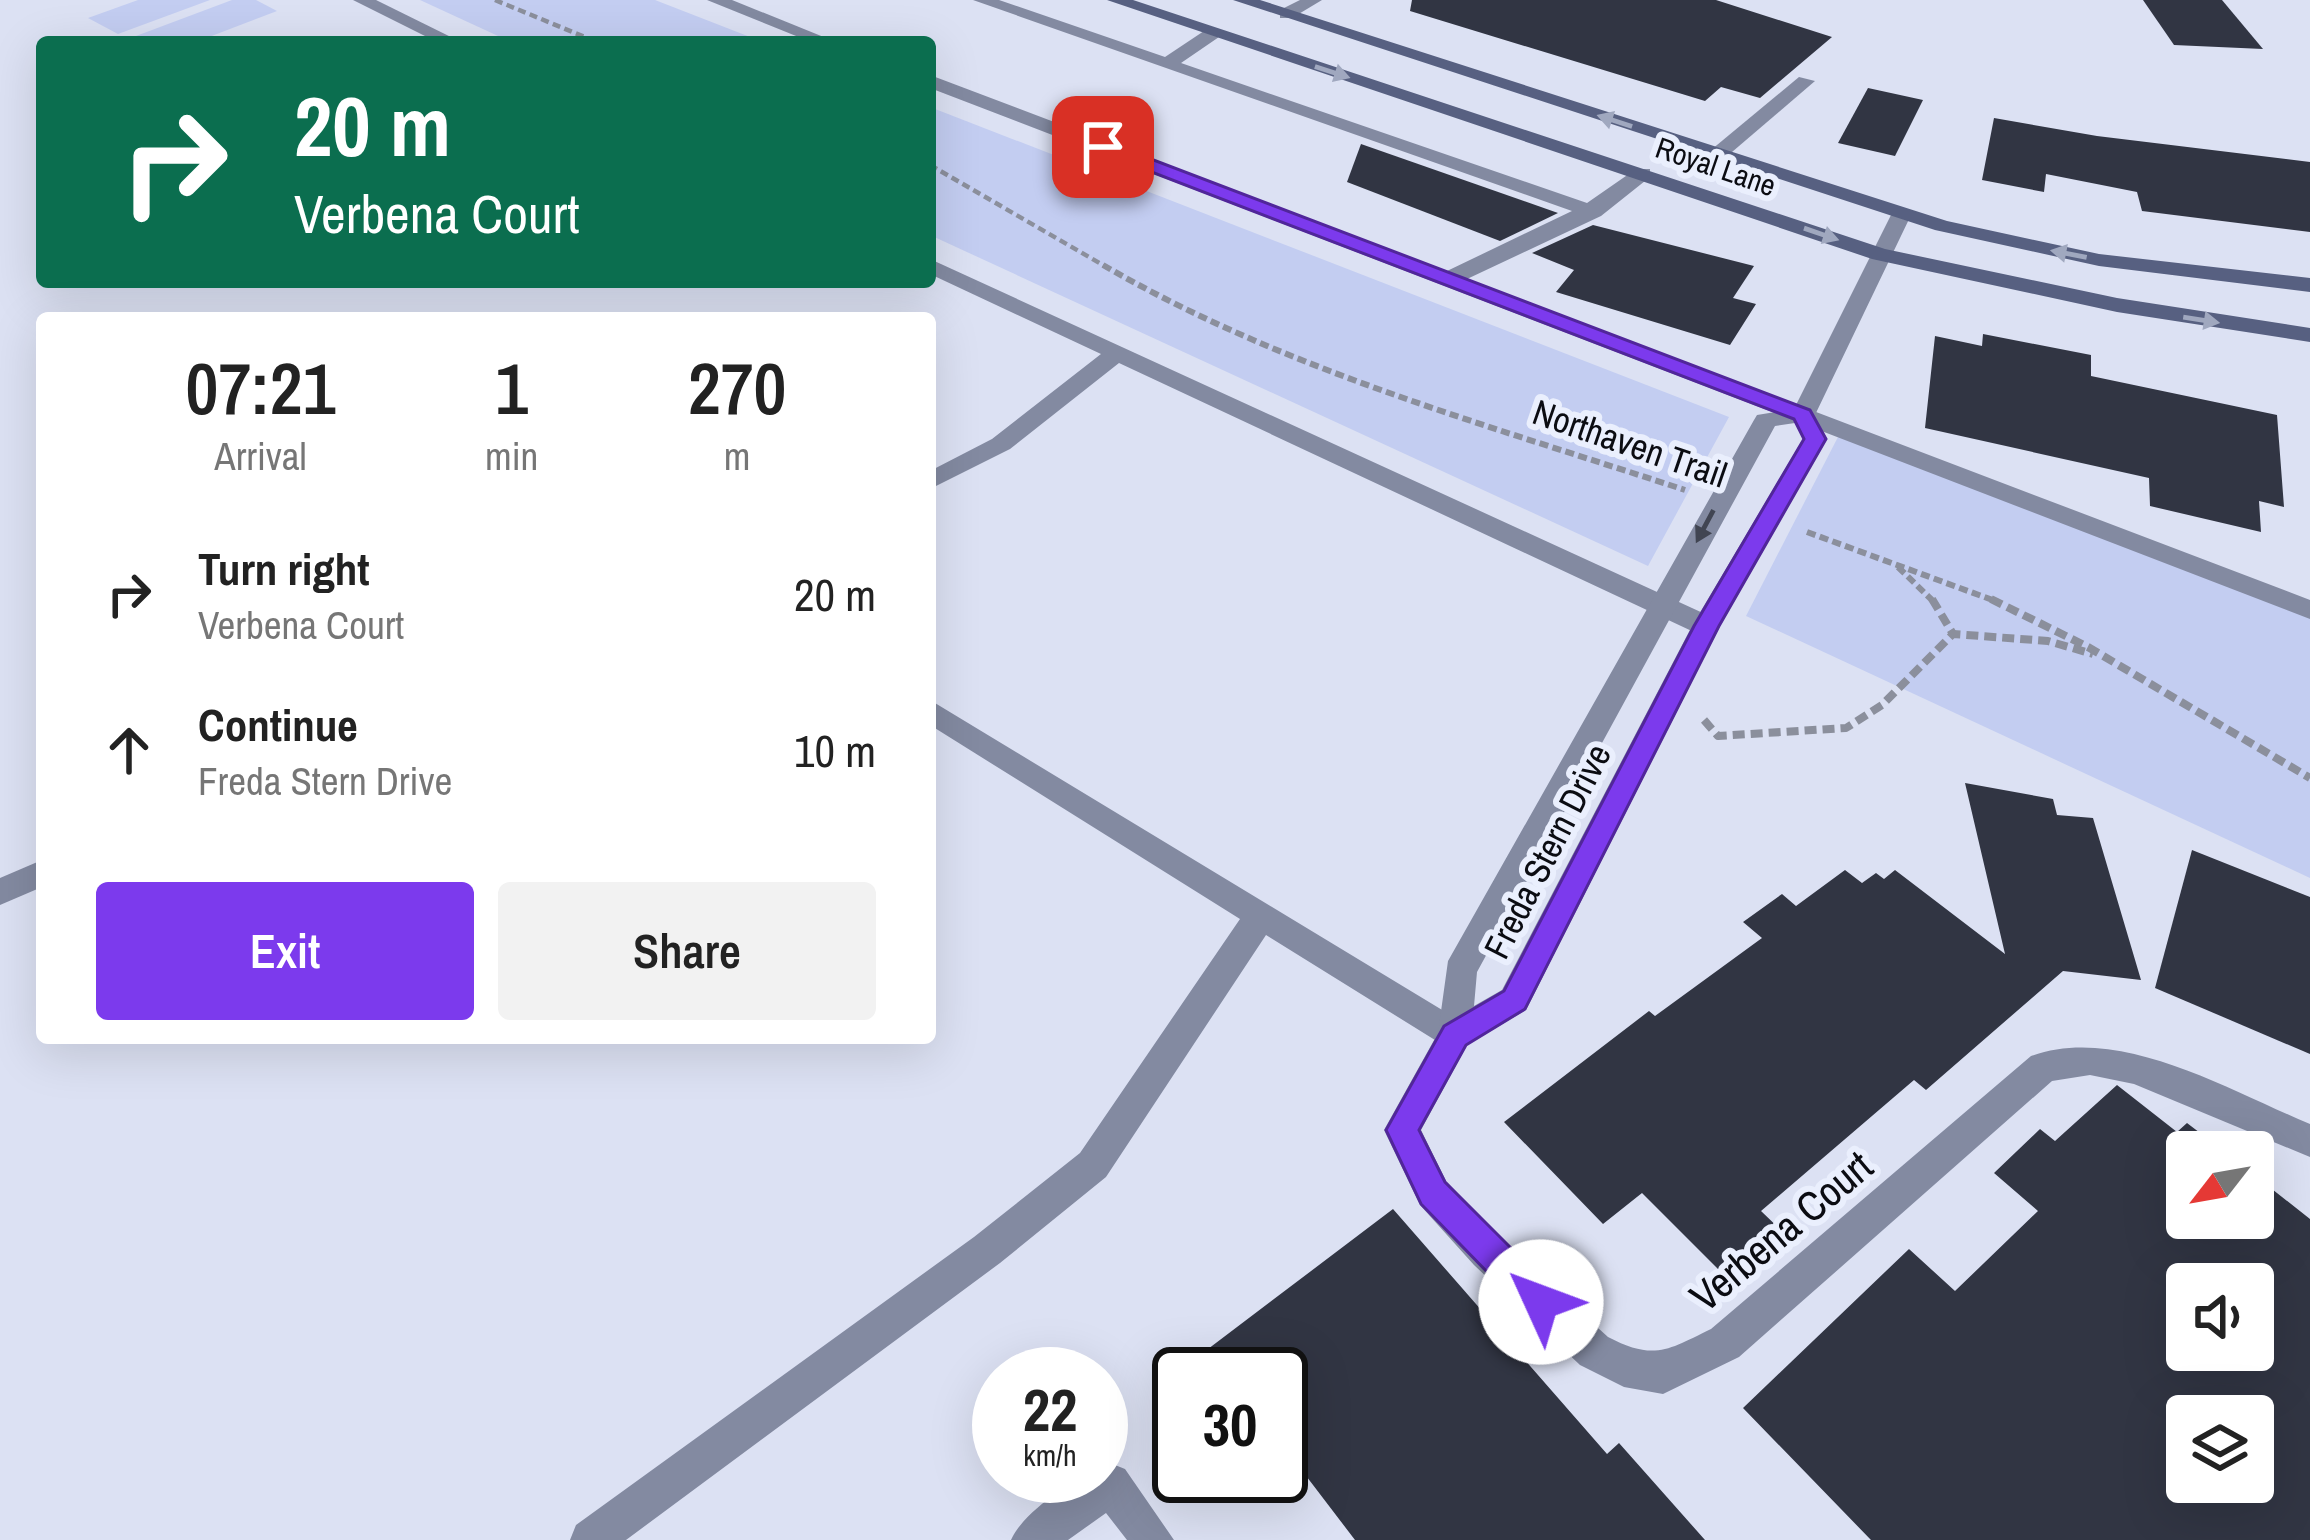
<!DOCTYPE html>
<html lang="en">
<head>
<meta charset="utf-8">
<style>
	body { margin:0; font-family:"Archivo Narrow",sans-serif; background:#f2f2f2; color:#222; height:100vh; display:flex; flex-direction:column; font-size:45px; white-space:nowrap }
	* { box-sizing:border-box; margin:0 }
	p { font-size:39px; color:#767676 }
	.icon { flex:none; width:66px; height:66px; fill:none; stroke:currentColor; stroke-width:2; stroke-linecap:round; stroke-linejoin:round }
	.map { position:relative; flex:1; overflow:hidden }
	.sheet { position:absolute; left:36px; top:312px; width:900px; height:732px; display:flex; flex-direction:column; background:#fff; border-radius:12px; box-shadow:0 12px 48px #0002 }
	.sheet>* { flex:none }
	.top-card { position:absolute; left:36px; top:36px; width:900px; height:252px; border-radius:12px; box-shadow:0 12px 48px #0002; background:#0b6e4f; color:#fff; overflow:hidden }
	.needle { width:78px; rotate:239deg }
	.fabs { position:absolute; left:2166px; top:1131px; display:grid; gap:24px }
	.fabs a { display:grid; place-items:center; width:108px; height:108px; border-radius:12px; background:#fff; box-shadow:0 12px 48px #0002; font-size:60px }
	.speed { position:absolute; left:972px; top:1347px; display:flex; gap:24px; font-size:60px; font-weight:700; text-align:center }
	.speed>* { display:grid; place-content:center; width:156px; height:156px; border-radius:50%; background:#fff; box-shadow:0 12px 48px #0002; line-height:1 }
	.speed small { font-size:30px; font-weight:400 }
	.speed .limit { border:6px solid #111; border-radius:18px; background:#fff; color:#111 }
	.pin { position:absolute; display:grid; place-items:center; width:102px; height:102px; color:#fff; margin:-51px; border-radius:24px; box-shadow:0 6px 18px #0006 }
	.me { position:absolute; width:132px; margin:-66px; rotate:313deg; stroke-linejoin:round; filter:drop-shadow(0 0 9px #0008) }
	.turn { display:flex; align-items:center; gap:42px; height:252px; padding:0 60px; font-size:54px }
	.turn .icon { width:156px; height:156px; stroke-width:2.5 }
	.turn b { display:block; font-size:84px; line-height:102px }
	.eta { display:flex; justify-content:space-evenly; align-items:center; height:204px; text-align:center }
	.eta b { font-size:72px; font-weight:600; line-height:84px }
	.action { display:flex; gap:24px; margin-top:auto; padding:24px 60px }
	.action a { flex:1; height:138px; border-radius:12px; background:#7c3aed; color:#fff; font-size:48px; font-weight:600; line-height:138px; text-align:center }
	.action a+a { background:#f2f2f2; color:#222 }
	ul { padding:0; list-style:none }
	li { display:flex; align-items:center; gap:36px; height:156px; padding:0 60px }
	li div { flex:1 }
	li b { display:block; font-size:45px }
	li em { font-style:normal }
	.map>svg:first-child { display:block }
	.green { fill:#c3cdf1 }
	.building { fill:#313543; fill-rule:evenodd }
	.lines { fill:none; stroke-linecap:round; stroke-linejoin:round }
	.path-far2 { stroke:#8b8f9c; stroke-width:4.5; stroke-dasharray:8 4.5; stroke-linecap:butt }
	.path-far1 { stroke:#8b8f9c; stroke-width:6; stroke-dasharray:9 4.5; stroke-linecap:butt }
	.path { stroke:#8b8f9c; stroke-width:8; stroke-dasharray:12 6; stroke-linecap:butt }
	.lane { fill:#838aa1; fill-rule:evenodd }
	.street { fill:#838aa1; fill-rule:evenodd }
	.secondary { fill:#576081; fill-rule:evenodd }
	.oneway { fill:#a0a8bf }
	.oneway2 { fill:#414552 }
	.route { fill:#7c3aed; stroke:#51269a; stroke-width:3 }
	.labels { text-anchor:middle; dominant-baseline:central; stroke-width:12; stroke-linejoin:round; paint-order:stroke }
	.far-street-label { font-size:30px; fill:#0b0c12; stroke:#eaeffd }
	.street-label { font-size:36px; fill:#0b0c12; stroke:#eaeffd }
	.near-street-label { font-size:42px; fill:#0b0c12; stroke:#eaeffd }
</style>
</head>
<body>
<div class="map">
<svg width="2310" height="1540" viewBox="0 0 2310 1540">
	<rect width="100%" height="100%" fill="#dce1f3"/>
	<g class="green">
		<path d="M138 0H210L118 34 88 18Z"/>
		<path d="M232 0H256L277 11 196 42 128 39Z"/>
		<path d="M420 0H655L763 42H511Z"/>
		<path d="M930 107 1729 417 1648 566 930 235Z"/>
		<path d="M1839 435 2310 618V878L1746 616Z"/>
	</g>
	<g class="building">
		<path d="M1412 0H1716L1832 37 1760 98 1721 87 1705 101 1410 11Z"/>
		<path d="M2143 0H2222L2263 49 2174 45Z"/>
		<path d="M1868 88 1923 100 1895 156 1838 143Z"/>
		<path d="M1994 118 2097 136 2310 162V232L2142 211 2137 192 2046 174 2044 192 1982 180Z"/>
		<path d="M1361 144 1558 213 1500 241 1347 182Z"/>
		<path d="M1593 225 1754 266 1733 298 1756 304 1730 345 1556 292 1574 270 1532 253Z"/>
		<path d="M1983 334 2091 355V376L2277 415 2284 507 2259 501 2261 532 2150 506 2149 478 1925 428 1935 336 1982 346Z"/>
		<path d="M1965 783 2053 799 2057 815 2093 818 2141 980 2063 971 1926 1090 1914 1080 1761 1211 1784 1233 1729 1280 1642 1193 1603 1224 1504 1122 1649 1011 1655 1016 1762 938 1743 922 1782 894 1796 906 1845 870 1862 883 1876 873 1884 879 1895 870 2005 954Z"/>
		<path d="M2192 850 2310 897V1054L2155 988Z"/>
		<path d="M2117 1085 2177 1132 2187 1123 2225 1152H2187V1218H2253V1174L2310 1219V1540H1871L1743 1408 1909 1249 1955 1291 2038 1211 1994 1173 2040 1129 2055 1141ZM2187 1284H2253V1350H2187ZM2187 1416H2253V1482H2187Z"/>
		<path d="M1393 1209 1607 1454 1619 1443 1705 1540H1355L1281 1443V1374H1175Z"/>
	</g>
	<g class="lines">
		<g class="path-far2">
			<path d="M495 0 597 42"/>
			<path d="M930 165 1108 268"/>
		</g>
		<g class="path-far1">
			<path d="M1103 265C1284 370 1488 425 1685 490"/>
			<path d="M1807 532 1998 602"/>
			<path d="M1898 567 1934 602"/>
		</g>
		<g class="path">
			<path d="M1932 599 1953 634"/>
			<path d="M1991 599 2088 647 2310 778"/>
			<path d="M1704 720 1718 736 1846 728 1882 705 1953 634 2048 641 2093 654"/>
		</g>
		<g class="lane">
			<path d="M353 0H376L461 42H437Z"/>
			<path d="M707 0H732L836 42H811Z"/>
			<path d="M973 0H999L1165 57 1207 29H1219V37L1181 63 1587 203 1636 169H1650V177L1601 216 1467 279 2310 600V619L930 88V75L1447 271 1572 211Z"/>
			<path d="M1300 0H1322L1292 18H1280V10Z"/>
			<path d="M1799 77 1815 81 1725 158H1711V150Z"/>
			<path d="M930 259 1716 619 1720 626 1706 636 1696 633 1119 363 1010 449 930 489V471L992 439 1101 354 930 274Z"/>
			<path d="M930 700 1467 1025 1472 1035 1467 1045 1455 1050 1443 1045 1266 935 1106 1177 1000 1263 626 1540H570L576 1525 974 1237 1080 1153 1240 919 930 725Z"/>
			<path d="M42 860V887L0 905V878Z"/>
			<path d="M1110 1463 1125 1469 1174 1540H1127L1106 1513 1068 1540H1011C1022 1514 1073 1476 1101 1476V1467Z"/>
		</g>
		<path class="street" d="M1902 207 1912 213 1815 415 1827 439 1720 626 1526 1010 1467 1045 1421 1130 1446 1181 1500 1239 1608 1337C1654 1361 1668 1350 1711 1329L2031 1056C2119 1024 2228 1090 2310 1124V1157L2134 1084 2090 1075 2052 1081 1739 1357 1663 1394 1624 1387 1580 1365 1474 1265 1420 1205 1384 1130 1438 1033 1448 961 1754 420 1757 415 1794 409 1892 213ZM1795 423 1803 439 1692 626 1502 990 1474 1006 1477 972 1775 426Z"/>
		<g class="secondary">
			<path d="M1107 0H1133L1885 249 2117 298 2310 328V342L2117 312 1872 259Z"/>
			<path d="M1233 0H1260L1947 221 2099 254 2310 278V292L2099 266 1935 230Z"/>
		</g>
	</g>
	<defs><path id="oneway-solid" d="M-6-.8H1V-3.2L6.5 0L1 3.2V.8H-6Z" transform="scale(3)"/></defs>
	<g class="oneway">
		<use href="#oneway-solid" transform="translate(1332 72) rotate(18)"/>
		<use href="#oneway-solid" transform="translate(1615 121) rotate(-162)"/>
		<use href="#oneway-solid" transform="translate(1821 234) rotate(19)"/>
		<use href="#oneway-solid" transform="translate(2069 254) rotate(-169)"/>
		<use href="#oneway-solid" transform="translate(2201 320) rotate(9)"/>
	</g>
	<use class="oneway2" href="#oneway-solid" transform="translate(1705 526) rotate(118)"/>
	<path class="route" d="M1097 143H1109L1810 410 1826 439 1719 626 1525 1009 1466 1045 1419 1130 1445 1182 1553 1290 1558 1302 1553 1314 1541 1319 1528 1314 1421 1204 1386 1130 1444 1026 1504 991 1694 626 1804 439 1794 419 1097 151Z"/>
	<g class="labels">
		<g class="far-street-label">
			<text transform="translate(1716 166) rotate(19)">Royal Lane</text>
		</g>
		<g class="street-label">
			<text transform="translate(1630 443) rotate(19)">Northaven Trail</text>
			<text transform="translate(1547 851) rotate(-63)">Freda Stern Drive</text>
		</g>
		<g class="near-street-label">
			<text transform="translate(1781 1231) rotate(-40)">Verbena Court</text>
		</g>
	</g>
</svg>
<div class="fabs">
<a><svg class="needle" viewBox="-14 -14 28 28"><path d="M0-13l5 13h-10z" fill="#e53935"/><path d="M0 13l5-13h-10z" fill="#767676"/></svg></a>
<a><svg class="icon" aria-label="sound" viewBox="0 0 24 24"><path d="M4 9h4l5-4v14l-5-4H4zM17 9q2 3 0 6"/></svg></a>
<a><svg class="icon" aria-label="layers" viewBox="0 0 24 24"><path d="M12 4l9 5-9 5-9-5zM3 14l9 5 9-5"/></svg></a>
</div>
<div class="speed"><div>22<small>km/h</small></div><div class="limit">30</div></div>
<div class="pin" style="left:1103px;top:147px;background:#d93025"><svg class="icon" aria-label="arrive" viewBox="0 0 24 24"><path d="M6 21V4h12l-3 4 3 4H6"/></svg></div>
<svg class="me" style="left:1541px;top:1302px" viewBox="-20 -20 40 40"><circle r="19" fill="#fff"/><path d="M0-13L10 11 0 6-10 11z" fill="#7c3aed"/></svg>
<div class="top-card">
<div class="turn"><svg class="icon" aria-label="right" viewBox="0 0 24 24"><path d="M7 20v-9h11M14 6l5 5-5 5"/></svg><div><b>20 m</b>Verbena Court</div></div>
</div>
<section class="sheet">
<div class="eta">
<div><b>07:21</b><p>Arrival</p></div>
<div><b>1</b><p>min</p></div>
<div><b>270</b><p>m</p></div>
</div>
<ul>
<li><svg class="icon" aria-label="right" viewBox="0 0 24 24"><path d="M7 20v-9h11M14 6l5 5-5 5"/></svg><div><b>Turn right</b><p>Verbena Court</p></div><em>20 m</em></li>
<li><svg class="icon" aria-label="ahead" viewBox="0 0 24 24"><path d="M12 20V5M6 11l6-6 6 6"/></svg><div><b>Continue</b><p>Freda Stern Drive</p></div><em>10 m</em></li>
</ul>
<div class="action"><a>Exit</a><a>Share</a></div>
</section>
</div>
</body>
</html>
